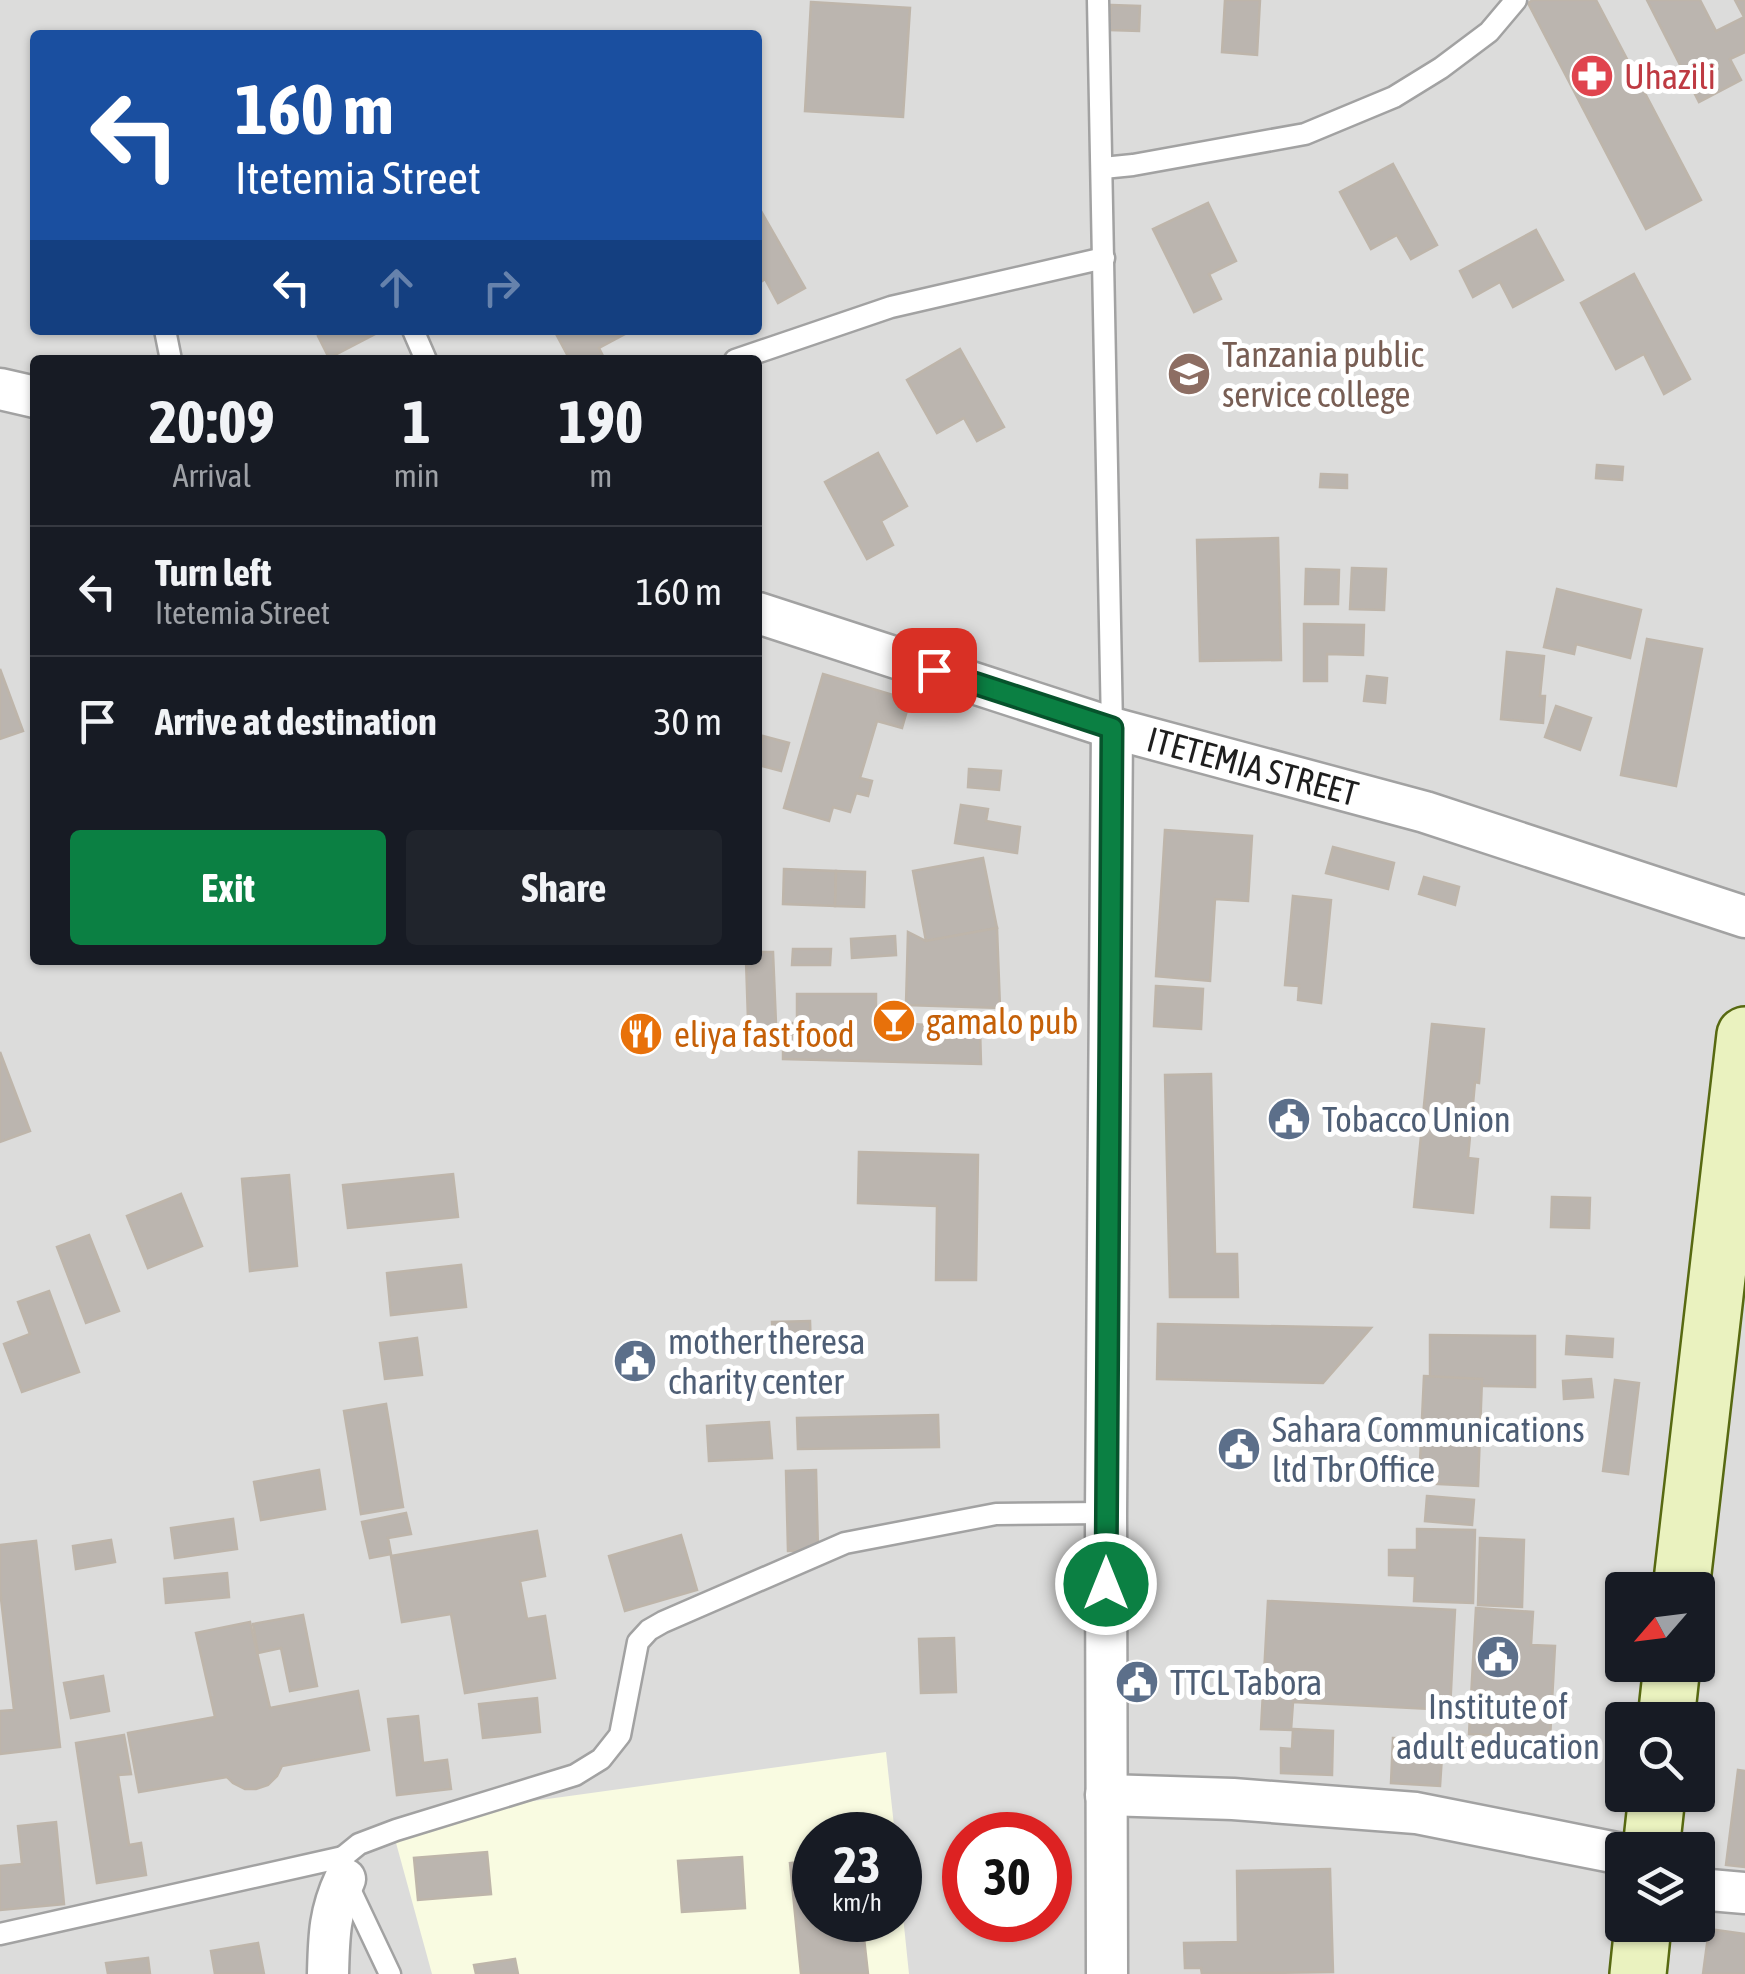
<!DOCTYPE html>
<html lang="en">
<head>
<meta charset="utf-8">
<style>
	body { margin:0; font-family:"Asap Condensed",sans-serif; background:#20242c; color:#f1f3f6; height:100vh; display:flex; flex-direction:column; font-size:38px; white-space:nowrap }
	* { box-sizing:border-box; margin:0 }
	p { font-size:32px; color:#9ea1a6 }
	.icon { flex:none; width:55px; height:55px; fill:none; stroke:currentColor; stroke-width:2; stroke-linecap:round; stroke-linejoin:round }
	.map { position:relative; flex:1; overflow:hidden }
	.sheet { position:absolute; left:30px; top:355px; width:732px; height:610px; display:flex; flex-direction:column; background:#171b24; border-radius:10px; box-shadow:0 2px 8px #0004 }
	.sheet>* { flex:none }
	.hud { position:absolute; left:30px; top:30px; width:732px; height:305px; border-radius:10px; box-shadow:0 2px 8px #0004; background:#1a4fa0; color:#fff; overflow:hidden }
	.needle { width:65px; rotate:242deg }
	.buttons { position:absolute; left:1605px; top:1572px; display:grid; gap:20px }
	.buttons a { display:grid; place-items:center; width:110px; height:110px; border-radius:10px; background:#171b24; box-shadow:0 2px 8px #0004; font-size:50px }
	.speed { position:absolute; left:792px; top:1812px; display:flex; gap:20px; font-size:50px; font-weight:700; text-align:center }
	.speed>* { display:grid; place-content:center; width:130px; height:130px; border-radius:50%; background:#171b24; box-shadow:0 2px 8px #0004; line-height:1 }
	.speed small { font-size:25px; font-weight:400 }
	.speed .limit { border:15px solid #d22; background:#fff; color:#111 }
	.pin { position:absolute; display:grid; place-items:center; width:85px; height:85px; color:#fff; margin:-42px; border-radius:20px; box-shadow:0 5px 15px #0006 }
	.me { position:absolute; width:110px; margin:-55px; rotate:0deg; stroke-linejoin:round; filter:drop-shadow(0 0 8px #0008) }
	.turn { display:flex; align-items:center; gap:35px; height:210px; padding:0 40px; font-size:45px }
	.turn .icon { width:130px; height:130px; stroke-width:2.5 }
	.turn b { display:block; font-size:70px; line-height:85px }
	.lanes { display:flex; align-items:center; height:95px; padding:0 40px; background:#0003; justify-content:center; gap:50px; direction:ltr }
	.lanes .off { opacity:.35 }
	.eta { display:flex; justify-content:space-evenly; align-items:center; height:170px; text-align:center }
	.eta b { font-size:60px; font-weight:700; line-height:70px }
	.cta { display:flex; gap:20px; margin-top:auto; padding:20px 40px }
	.cta a { flex:1; height:115px; border-radius:10px; background:#0b8043; color:#fff; font-size:40px; font-weight:700; line-height:115px; text-align:center }
	.cta a+a { background:#20242c; color:#f1f3f6 }
	ul { padding:0; list-style:none }
	li { display:flex; align-items:center; gap:30px; height:130px; padding:0 40px; border-top:2px solid #363941 }
	li div { flex:1 }
	li b { display:block; font-size:38px }
	li em { font-style:normal }
	.map>svg:first-child { display:block }
	.residential { fill:#dcdcdb; fill-rule:evenodd }
	.education { fill:#f9fbe1 }
	.building { fill:#bbb5af; stroke:#beb5aa; stroke-width:2.5 }
	.lines { fill:none; stroke-linecap:round; stroke-linejoin:round }
	.service-casing { stroke:#a2a2a2; stroke-width:25 }
	.minor-casing { stroke:#a2a2a2; stroke-width:45 }
	.secondary-casing { stroke:#576911; stroke-width:60 }
	.service { stroke:#fff; stroke-width:20 }
	.minor { stroke:#fff; stroke-width:40 }
	.secondary { stroke:#eaf2bf; stroke-width:55 }
	.route-casing { stroke:#07532c; stroke-width:25 }
	.route { stroke:#0b8043; stroke-width:18 }
	.labels { text-anchor:middle; dominant-baseline:central; stroke-width:10; stroke-linejoin:round; paint-order:stroke }
	.health-label { font-size:35px; fill:#be3a42; stroke:#fff; text-anchor:start }
	.education-label { font-size:35px; fill:#785e54; stroke:#fff; text-anchor:start }
	.street-label { font-size:35px; fill:#1e1e1e; stroke:#fff }
	.food-label { font-size:35px; fill:#c56008; stroke:#fff; text-anchor:start }
	.service-label { font-size:35px; fill:#4e5e75; stroke:#fff; text-anchor:start }
</style>
</head>
<body>
<div class="map">
<svg width="1745" height="1974" viewBox="0 0 1745 1974">
	<rect width="100%" height="100%" fill="#eeece6"/>
	<path class="residential" d="M0 0H1745V1974H0ZM35 35H758V330H35ZM35 360H758V960H35ZM1622 1590H1698V1665H1622ZM1622 1720H1698V1795H1622ZM815 1835H900V1920H815ZM965 1835H1050V1920H965ZM1622 1850H1698V1925H1622Z"/>
	<path class="education" d="M886 1752 895 1835H815V1920H900V1887L909 1974H432L390 1821Z"/>
	<g class="building">
		<path d="M1225 0H1260L1257 55 1222 52Z"/>
		<path d="M1533 0H1596L1701 200 1646 229 1528 3Z"/>
		<path d="M1647 0H1700L1716 31 1744 17 1735 0H1745V52L1730 59 1741 80 1699 102Z"/>
		<path d="M811 2 910 8 903 117 805 111Z"/>
		<path d="M1111 5 1140 6 1139 31 1110 30Z"/>
		<path d="M1393 164 1437 245 1411 259 1397 235 1371 249 1340 192Z"/>
		<path d="M1208 203 1236 261 1209 274 1221 299 1194 312 1153 229Z"/>
		<path d="M761 211 805 288 778 303 765 279 758 284V213Z"/>
		<path d="M1536 230 1563 280 1513 307 1500 282 1473 297 1460 271Z"/>
		<path d="M1634 274 1690 379 1664 394 1644 354 1616 369 1581 303Z"/>
		<path d="M329 330H383L329 358 318 336Z"/>
		<path d="M554 330H623L625 334 599 348 605 360H570Z"/>
		<path d="M960 349 1004 427 977 441 964 418 937 433 907 380Z"/>
		<path d="M878 453 907 506 881 521 893 545 867 559 825 482Z"/>
		<path d="M1597 465 1623 467 1622 480 1596 478Z"/>
		<path d="M1321 474 1347 475V488L1320 487Z"/>
		<path d="M1278 538 1281 660 1200 661 1197 540Z"/>
		<path d="M1352 568 1386 569 1384 610 1350 609Z"/>
		<path d="M1306 569 1339 570 1338 604H1305Z"/>
		<path d="M1557 589 1641 610 1630 658 1576 644 1574 654 1544 647Z"/>
		<path d="M1304 624 1364 625 1363 655 1327 654V681H1304Z"/>
		<path d="M1647 639 1702 649 1676 786 1621 775Z"/>
		<path d="M1507 652 1544 656 1540 696H1545L1543 723 1501 719Z"/>
		<path d="M0 669 23 731 0 739Z"/>
		<path d="M823 674 910 700 902 728 877 721 860 778 872 781 868 796 856 793 850 812 833 807 829 821 784 808Z"/>
		<path d="M1367 676 1387 678 1385 703 1364 701Z"/>
		<path d="M1556 706 1591 718 1580 750 1545 737Z"/>
		<path d="M763 736 789 743 781 771 758 765Z"/>
		<path d="M969 769 1001 771 999 790 968 787Z"/>
		<path d="M961 805 988 809 986 821 1020 827 1017 853 955 843Z"/>
		<path d="M1165 830 1252 836 1248 901 1215 899 1210 981 1156 976Z"/>
		<path d="M1333 847 1394 863 1388 889 1326 873Z"/>
		<path d="M983 858 997 928 926 941 913 871Z"/>
		<path d="M784 869 836 871 835 906 783 904Z"/>
		<path d="M836 871 865 872 864 907 835 906Z"/>
		<path d="M1424 877 1459 887 1455 905 1419 894Z"/>
		<path d="M1293 896 1331 900 1321 1003 1298 1000 1299 986 1285 985Z"/>
		<path d="M997 928 1000 1008 906 1005 908 932 926 941Z"/>
		<path d="M895 936 896 955 852 958 851 939Z"/>
		<path d="M793 949H831L830 965H792Z"/>
		<path d="M758 952H773L777 1048 749 1049 746 960H758Z"/>
		<path d="M1156 986 1203 989 1201 1029 1154 1026Z"/>
		<path d="M797 994H876V1022L980 1028 981 1064 783 1059V1023H797Z"/>
		<path d="M1432 1024 1484 1029 1479 1083 1475 1082 1468 1158 1478 1159 1473 1213 1414 1207Z"/>
		<path d="M0 1052 30 1131 0 1142Z"/>
		<path d="M1211 1074 1215 1254H1237L1238 1297H1170L1165 1075Z"/>
		<path d="M859 1152 978 1155 976 1280H936L937 1206 858 1203Z"/>
		<path d="M453 1174 458 1217 348 1228 343 1185Z"/>
		<path d="M289 1175 297 1266 250 1271 242 1179Z"/>
		<path d="M181 1194 202 1246 148 1268 127 1216Z"/>
		<path d="M1552 1197 1590 1198 1589 1228 1551 1227Z"/>
		<path d="M89 1235 119 1311 86 1323 57 1247Z"/>
		<path d="M461 1265 466 1307 391 1315 387 1273Z"/>
		<path d="M49 1291 79 1372 22 1392 4 1344 30 1334 18 1302Z"/>
		<path d="M810 1321 811 1350 774 1351 772 1322Z"/>
		<path d="M1158 1324 1371 1328 1323 1383 1157 1379Z"/>
		<path d="M1430 1335 1535 1336V1387L1430 1385Z"/>
		<path d="M1567 1336 1613 1339 1612 1357 1566 1354Z"/>
		<path d="M417 1338 422 1375 385 1379 380 1343Z"/>
		<path d="M1424 1376 1482 1379 1478 1486 1419 1483Z"/>
		<path d="M1591 1379 1593 1397 1564 1399 1563 1381Z"/>
		<path d="M1615 1380 1639 1383 1628 1474 1603 1471Z"/>
		<path d="M386 1404 403 1507 361 1514 344 1411Z"/>
		<path d="M938 1415 939 1447 798 1449 797 1418Z"/>
		<path d="M769 1422 772 1458 709 1461 707 1426Z"/>
		<path d="M319 1470 325 1509 261 1520 254 1482Z"/>
		<path d="M816 1470 818 1550 788 1551 786 1471Z"/>
		<path d="M1427 1496 1474 1500 1472 1525 1425 1521Z"/>
		<path d="M406 1513 411 1534 388 1538 391 1554 370 1558 362 1522Z"/>
		<path d="M233 1519 237 1549 175 1558 171 1528Z"/>
		<path d="M1417 1529 1475 1530 1473 1603 1414 1601 1415 1576 1389 1575V1550H1417Z"/>
		<path d="M537 1531 545 1576 520 1581 527 1619 545 1616 555 1678 465 1693 451 1614 402 1622 391 1556Z"/>
		<path d="M681 1535 697 1590 625 1611 609 1556Z"/>
		<path d="M1480 1538 1524 1540 1522 1607 1478 1605Z"/>
		<path d="M111 1540 115 1562 76 1569 73 1546Z"/>
		<path d="M36 1541 60 1747 0 1754V1711L14 1710 0 1590V1545Z"/>
		<path d="M227 1573 229 1597 166 1603 164 1579Z"/>
		<path d="M1268 1601 1455 1610 1450 1710 1293 1702 1291 1730 1261 1729Z"/>
		<path d="M1476 1608 1533 1612 1531 1645 1555 1646 1550 1739 1469 1734Z"/>
		<path d="M303 1615 317 1686 290 1691 281 1648 258 1653 253 1624Z"/>
		<path d="M250 1622 270 1708 358 1691 369 1750 282 1766 277 1776 268 1785 256 1789H245L233 1783 227 1777 139 1792 128 1733 215 1717 196 1633Z"/>
		<path d="M954 1638 956 1692 921 1693 919 1639Z"/>
		<path d="M103 1676 109 1711 71 1718 64 1683Z"/>
		<path d="M537 1698 540 1732 483 1738 479 1704Z"/>
		<path d="M418 1716 423 1763 447 1760 451 1789 397 1795 388 1719Z"/>
		<path d="M1293 1729 1333 1731 1332 1775 1281 1773V1748L1292 1749Z"/>
		<path d="M124 1735 131 1774 118 1775 129 1845 141 1843 146 1875 97 1883 76 1743Z"/>
		<path d="M1393 1738 1443 1741 1440 1786 1391 1783Z"/>
		<path d="M1738 1770 1745 1771V1867L1726 1865Z"/>
		<path d="M56 1822 64 1904 0 1910V1866L22 1864 18 1826Z"/>
		<path d="M487 1852 491 1894 418 1900 414 1858Z"/>
		<path d="M742 1857 745 1908 682 1912 678 1861Z"/>
		<path d="M815 1860V1920H862L868 1974H801L790 1863Z"/>
		<path d="M1330 1869 1333 1972 1202 1974 1201 1968H1185L1184 1943 1238 1942 1237 1871Z"/>
		<path d="M1709 1929 1745 1934V1974H1703Z"/>
		<path d="M258 1943 264 1974H215L211 1951Z"/>
		<path d="M148 1958 150 1974H108L106 1963Z"/>
		<path d="M515 1959 518 1974H476L474 1965Z"/>
	</g>
	<g class="lines">
		<g class="service-casing">
			<g id="service">
				<path d="M1098 0 1112 728"/>
				<path d="M1103 168 1133 165 1305 134 1394 97 1441 68 1489 32 1516 0"/>
				<path d="M165 330 171 360"/>
				<path d="M413 330 426 360"/>
				<path d="M735 360 891 307 1104 258"/>
				<path d="M0 1934 343 1857"/>
				<path d="M390 1974 345 1879 343 1857 359 1844 396 1830 575 1775 601 1759 620 1735 638 1642 649 1630 663 1622 845 1543 996 1514 1106 1513"/>
			</g>
		</g>
		<g class="minor-casing">
			<g id="minor">
				<path d="M0 389 35 397"/>
				<path id="s1" d="M758 613 1112 728 1425 812 1745 917"/>
				<path d="M1106 1795 1233 1799 1416 1813 1622 1854"/>
				<path d="M1698 1889 1745 1893"/>
				<path d="M328 1974C329 1937 329 1913 345 1879"/>
				<path d="M1107 1974 1106 1513 1112 728"/>
			</g>
		</g>
		<g class="secondary-casing">
			<g id="secondary">
				<path d="M1681 1590 1745 1035"/>
				<path d="M1666 1720 1672 1665"/>
				<path d="M1651 1850 1657 1795"/>
				<path d="M1638 1974 1643 1925"/>
			</g>
		</g>
		<use href="#service" class="service"/>
		<use href="#minor" class="minor"/>
		<use href="#secondary" class="secondary"/>
	</g>
	<g class="lines">
		<g class="route-casing">
			<path id="route" d="M934 670 1112 728 1106 1584"/>
		</g>
		<use href="#route" class="route"/>
	</g>
	<defs>
		<g id="pharmacy-disc" transform="scale(2.25)"><circle r="9.5" fill="#e0444e" stroke="#fff"/><path d="M-2-6h4v4h4v4h-4v4h-4v-4h-4v-4h4Z" fill="#fff"/></g>
		<g id="school-disc" transform="scale(2.25)"><circle r="9.5" fill="#8d6e63" stroke="#fff"/><path d="M0-5L7-2L0 1L-7-2ZM-4 1L0 2.5L4 1V4Q0 6-4 4Z" fill="#fff"/></g>
		<g id="bar-disc" transform="scale(2.25)"><circle r="9.5" fill="#e8710a" stroke="#fff"/><path d="M-6-5H6L.8 .8V4.5H3.5V6h-7V4.5H-.8V.8Z" fill="#fff"/></g>
		<g id="restaurant-disc" transform="scale(2.25)"><circle r="9.5" fill="#e8710a" stroke="#fff"/><path d="M-5-6h1v4h1v-4h1v4h1v-4h1v5L-1.5 .5V6h-2V.5L-5-1ZM5-6V6H3V1.5H1.5Q1.5-4 5-6Z" fill="#fff"/></g>
		<g id="civic-disc" transform="scale(2.25)"><circle r="9.5" fill="#5c6f8a" stroke="#fff"/><path d="M-.6-6.5H3V-4.5H.6V-3L4-1V1h2V6H-6V1h2V-1L-.6-3ZM-1.2 2.5V6h2.4V2.5Z" fill="#fff"/></g>
	</defs>
	<g fill-rule="evenodd">
		<use href="#pharmacy-disc" x="1592" y="76"/>
		<use href="#school-disc" x="1189" y="374"/>
		<use href="#bar-disc" x="894" y="1021"/>
		<use href="#restaurant-disc" x="641" y="1034"/>
		<use href="#civic-disc" x="1289" y="1119"/>
		<use href="#civic-disc" x="635" y="1361"/>
		<use href="#civic-disc" x="1239" y="1449"/>
		<use href="#civic-disc" x="1498" y="1657"/>
		<use href="#civic-disc" x="1137" y="1682"/>
	</g>
	<g class="labels">
		<g class="health-label">
			<text x="1624" y="76">Uhazili</text>
		</g>
		<g class="education-label">
			<text x="1222" y="354">Tanzania public<tspan x="1222" dy="40">service college</tspan></text>
		</g>
		<g class="street-label">
			<text stroke="none"><textPath href="#s1" startOffset="518">ITETEMIA STREET</textPath></text>
		</g>
		<g class="food-label">
			<text x="926" y="1021">gamalo pub</text>
			<text x="674" y="1034">eliya fast food</text>
		</g>
		<g class="service-label">
			<text x="1322" y="1119">Tobacco Union</text>
			<text x="668" y="1341">mother theresa<tspan x="668" dy="40">charity center</tspan></text>
			<text x="1272" y="1429">Sahara Communications<tspan x="1272" dy="40">ltd Tbr Office</tspan></text>
			<text x="1170" y="1682">TTCL Tabora</text>
			<text x="1498" y="1706" text-anchor="middle">Institute of<tspan x="1498" dy="40">adult education</tspan></text>
		</g>
	</g>
</svg>
<div class="buttons">
<a><svg class="needle" viewBox="-14 -14 28 28"><path d="M0-13l5 13h-10z" fill="#e53935"/><path d="M0 13l5-13h-10z" fill="#9ea1a6"/></svg></a>
<a><svg class="icon" aria-label="search" viewBox="0 0 24 24"><circle cx="10" cy="10" r="6"/><path d="M15 15l6 6"/></svg></a>
<a><svg class="icon" aria-label="layers" viewBox="0 0 24 24"><path d="M12 4l9 5-9 5-9-5zM3 14l9 5 9-5"/></svg></a>
</div>
<div class="speed"><div>23<small>km/h</small></div><div class="limit">30</div></div>
<div class="pin" style="left:934px;top:670px;background:#d93025"><svg class="icon" aria-label="arrive" viewBox="0 0 24 24"><path d="M6 21V4h12l-3 4 3 4H6"/></svg></div>
<svg class="me" style="left:1106px;top:1584px" viewBox="-20 -20 40 40"><circle r="17" fill="#0b8043" stroke="#fff" stroke-width="3"/><path d="M0-11L8 9 0 5-8 9z" fill="#fff"/></svg>
<div class="hud">
<div class="turn"><svg class="icon" aria-label="left" viewBox="0 0 24 24"><path d="M17 20v-9H6M10 6l-5 5 5 5"/></svg><div><b>160 m</b>Itetemia Street</div></div>
<div class="lanes"><svg class="icon" aria-label="left" viewBox="0 0 24 24"><path d="M17 20v-9H6M10 6l-5 5 5 5"/></svg><svg class="icon off" aria-label="ahead" viewBox="0 0 24 24"><path d="M12 20V5M6 11l6-6 6 6"/></svg><svg class="icon off" aria-label="right" viewBox="0 0 24 24"><path d="M7 20v-9h11M14 6l5 5-5 5"/></svg></div>
</div>
<section class="sheet">
<div class="eta">
<div><b>20:09</b><p>Arrival</p></div>
<div><b>1</b><p>min</p></div>
<div><b>190</b><p>m</p></div>
</div>
<ul>
<li><svg class="icon" aria-label="left" viewBox="0 0 24 24"><path d="M17 20v-9H6M10 6l-5 5 5 5"/></svg><div><b>Turn left</b><p>Itetemia Street</p></div><em>160 m</em></li>
<li><svg class="icon" aria-label="arrive" viewBox="0 0 24 24"><path d="M6 21V4h12l-3 4 3 4H6"/></svg><div><b>Arrive at destination</b></div><em>30 m</em></li>
</ul>
<div class="cta"><a>Exit</a><a>Share</a></div>
</section>
</div>
</body>
</html>
